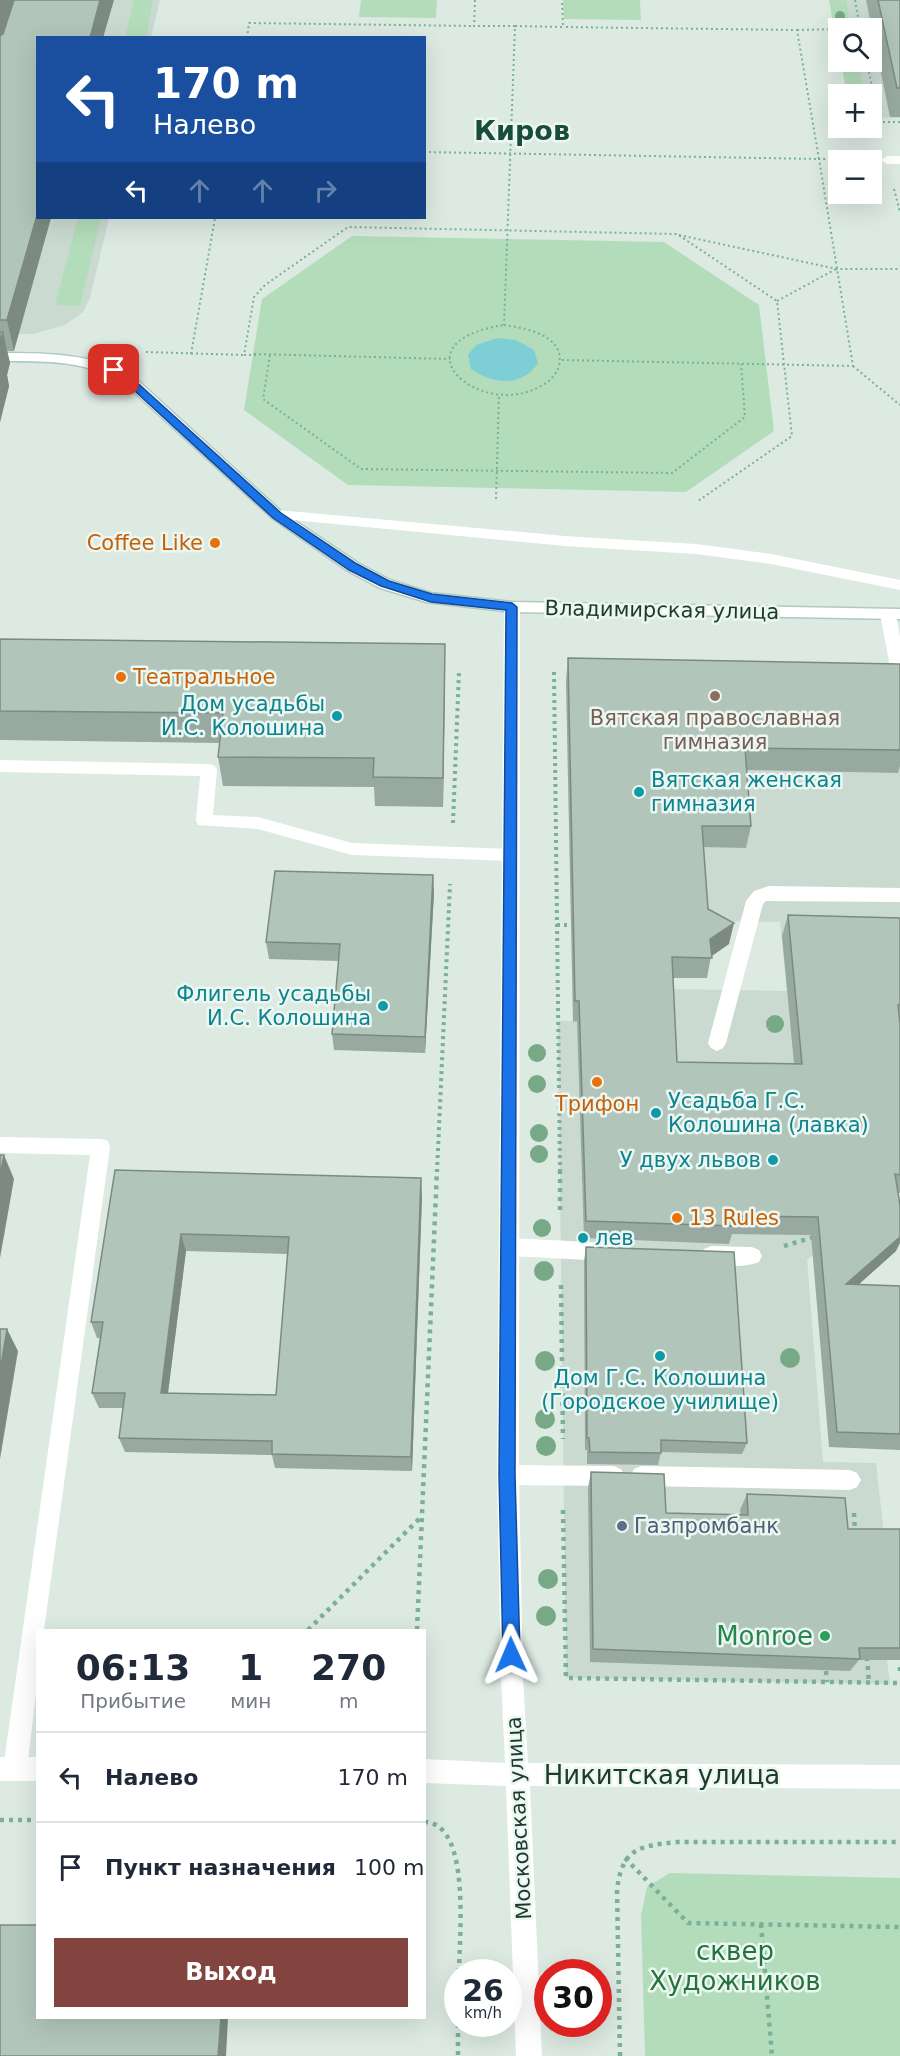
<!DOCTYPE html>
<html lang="ru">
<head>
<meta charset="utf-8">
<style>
	body { margin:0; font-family:"DejaVu Sans",sans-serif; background:#f6f6f7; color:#1f2937; height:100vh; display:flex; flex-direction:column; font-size:22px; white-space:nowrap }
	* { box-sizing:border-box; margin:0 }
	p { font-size:20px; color:#747a83 }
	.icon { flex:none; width:33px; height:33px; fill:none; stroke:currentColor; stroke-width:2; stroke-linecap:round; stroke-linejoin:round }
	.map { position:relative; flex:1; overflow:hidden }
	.panel { position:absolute; left:36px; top:1629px; width:390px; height:390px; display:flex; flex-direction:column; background:#fff; border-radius:0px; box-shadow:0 6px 24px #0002 }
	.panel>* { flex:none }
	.hud { position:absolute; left:36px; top:36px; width:390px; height:183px; border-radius:0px; box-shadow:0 6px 24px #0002; background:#1a4fa0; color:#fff; overflow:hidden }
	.buttons { position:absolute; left:828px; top:18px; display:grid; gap:12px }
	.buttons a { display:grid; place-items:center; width:54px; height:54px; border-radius:0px; background:#fff; box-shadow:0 6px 24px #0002; font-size:30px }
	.speed { position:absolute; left:444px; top:1959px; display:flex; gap:12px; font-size:30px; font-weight:700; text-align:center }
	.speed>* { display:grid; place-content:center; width:78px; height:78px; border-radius:50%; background:#fff; box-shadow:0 6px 24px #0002; line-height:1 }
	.speed small { font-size:15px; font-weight:400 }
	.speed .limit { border:9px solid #d22; background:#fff; color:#111 }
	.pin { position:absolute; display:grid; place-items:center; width:51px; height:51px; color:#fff; margin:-26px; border-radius:12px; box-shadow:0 3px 9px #0006 }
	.me { position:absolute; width:66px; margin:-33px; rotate:359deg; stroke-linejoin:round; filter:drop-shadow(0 0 4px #0008) }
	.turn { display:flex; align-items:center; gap:21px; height:126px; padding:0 18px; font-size:27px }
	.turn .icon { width:78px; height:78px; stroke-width:2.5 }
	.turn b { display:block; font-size:42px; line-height:51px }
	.lanes { display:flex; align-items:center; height:57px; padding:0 18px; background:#0003; justify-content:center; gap:30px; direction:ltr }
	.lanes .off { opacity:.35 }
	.eta { display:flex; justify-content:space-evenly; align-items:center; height:102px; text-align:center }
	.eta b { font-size:36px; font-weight:700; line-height:42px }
	.cta { display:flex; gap:12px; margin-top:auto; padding:12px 18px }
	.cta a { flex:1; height:69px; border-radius:0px; background:#83433e; color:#fff; font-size:24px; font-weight:700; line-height:69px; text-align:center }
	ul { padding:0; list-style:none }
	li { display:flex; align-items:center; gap:18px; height:90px; padding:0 18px; border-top:2px solid #e0e1e3 }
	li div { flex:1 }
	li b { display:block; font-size:22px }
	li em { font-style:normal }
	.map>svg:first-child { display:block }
	.built { fill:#cadad1 }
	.green { fill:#b3ddba }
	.water { fill:#7ecfd5 }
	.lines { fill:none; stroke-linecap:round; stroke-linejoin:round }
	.secondary-casing { stroke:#afcabe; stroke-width:3 }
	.path-far2 { stroke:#7ab09a; stroke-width:2; stroke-dasharray:2 3; stroke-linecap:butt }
	.path-far1 { stroke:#7ab09a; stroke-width:4; stroke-dasharray:3 4; stroke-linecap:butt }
	.path { stroke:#7ab09a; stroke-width:4.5; stroke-dasharray:4 5; stroke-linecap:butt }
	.service { fill:#fff; fill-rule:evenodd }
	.minor { fill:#fff; fill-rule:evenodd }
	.secondary { fill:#fff; fill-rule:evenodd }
	.tree { fill:#77a987 }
	.wall { fill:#98a9a1; fill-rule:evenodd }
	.shaded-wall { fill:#7c8a83 }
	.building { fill:#b1c5bb; stroke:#7c8a83; stroke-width:1.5; fill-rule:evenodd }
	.route { fill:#1a73e8; stroke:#114b97; stroke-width:1.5 }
	.food-dot { fill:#e8710a; stroke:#ecf7f1; stroke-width:2 }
	.education-dot { fill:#8d6e63; stroke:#ecf7f1; stroke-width:2 }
	.culture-dot { fill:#0f9aa8; stroke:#ecf7f1; stroke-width:2 }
	.service-dot { fill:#5c6f8a; stroke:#ecf7f1; stroke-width:2 }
	.leisure-dot { fill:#2e9e5b; stroke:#ecf7f1; stroke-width:2 }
	.labels { text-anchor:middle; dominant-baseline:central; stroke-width:5; stroke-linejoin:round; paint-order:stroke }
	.food-label { font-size:21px; fill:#c56008; stroke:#ecf7f1; text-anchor:start }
	.street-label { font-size:21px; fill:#1d3a2f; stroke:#ecf7f1 }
	.culture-label { font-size:21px; fill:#0d838f; stroke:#ecf7f1; text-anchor:end }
	.education-label { font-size:21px; fill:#785e54; stroke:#ecf7f1 }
	.service-label { font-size:21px; fill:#4e5e75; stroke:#ecf7f1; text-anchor:start }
	.near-leisure-label { font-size:26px; fill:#27864d; stroke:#ecf7f1; text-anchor:end }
	.near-street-label { font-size:26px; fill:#1d3a2f; stroke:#ecf7f1 }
	.near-park-label { font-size:26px; fill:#25733c; stroke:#ecf7f1 }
	.far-town-label { font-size:27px; font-weight:bold; fill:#184d3b; stroke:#ecf7f1 }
</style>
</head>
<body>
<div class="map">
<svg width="900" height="2056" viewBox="0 0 900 2056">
	<rect width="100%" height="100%" fill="#dceae2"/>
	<g class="built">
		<path d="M0 0H160L151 37 38 38V218H109L90 298 83 312 65 325 33 334H0Z"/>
		<path d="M829 0H900V118L872 117V94H847L841 62H872V28H838V48Z"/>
		<path d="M566 681 900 685V1117L824 1249 807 1259 823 1462 876 1463 885 1543 872 1544 890 1684 566 1678 558 1021H577L669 989 787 991 780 922 571 919Z"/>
	</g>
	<g class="green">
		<path d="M134 0H153L146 37H125Z"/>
		<path d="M361 0H437L436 18 359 17Z"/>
		<path d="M563 0H640L641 20 564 19Z"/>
		<path d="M829 0H846L850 21H833Z"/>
		<path d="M841 62H858L864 94H847Z"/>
		<path d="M78 218H101L80 306 55 305Z"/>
		<path d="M352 236 664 242 759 305 774 431 686 492 348 485 244 410 262 299Z"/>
		<path d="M670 1873 900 1878V2056H645L641 1915 647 1887Z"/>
	</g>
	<path class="water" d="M497 338 516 340 534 350 538 363C522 388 492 384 471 369L468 355 476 345Z"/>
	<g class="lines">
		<g class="secondary-casing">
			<path id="secondary" d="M0 353C47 353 91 353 133 376L282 512 358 563 390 580 431 593 512 602 900 609V619L512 612 426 602 380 588 348 571 272 518 123 382C84 360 44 361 0 361Z"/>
		</g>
		<g class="path-far2">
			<path d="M475 0 474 26H515L504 325"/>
			<path d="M855 0 860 28"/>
			<path d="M515 26 563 27 562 0"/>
			<path d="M797 30 838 29"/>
			<path d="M247 38 249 23 474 26"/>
			<path d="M867 62 881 132"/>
			<path d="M878 122H900"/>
			<path d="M424 152 819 159 797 30 563 27"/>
			<path d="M894 189 900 212"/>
			<path d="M679 235 837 269H900"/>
			<path d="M777 301 836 269"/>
			<path d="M504 325C525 328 566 335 559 366 556 375 549 382 541 386 480 421 391 343 504 325Z"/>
			<path d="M146 352 244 355"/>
			<path d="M191 354 215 218"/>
			<path d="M254 354 450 359"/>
			<path d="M256 355H244L254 297 265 285 348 227 677 234 777 301 792 436 698 501"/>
			<path d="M270 355 263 399 361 469 672 473 745 417 741 364"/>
			<path d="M562 360 853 366 819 159H858"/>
			<path d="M853 366 900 405"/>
			<path d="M496 499 499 394"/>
		</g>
		<g class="path-far1">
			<path d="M554 672 560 1172"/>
			<path d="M453 823 459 671"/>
			<path d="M557 925H571"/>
			<path d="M437 1172 450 884"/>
		</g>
		<g class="path">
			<path d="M560 1170V1214"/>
			<path d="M784 1246 814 1237"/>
			<path d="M561 1285 563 1439"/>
			<path d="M563 1510 566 1678 900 1683"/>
			<path d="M854 1513 855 1533"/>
			<path d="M308 1630 422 1516"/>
			<path d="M417 1630 437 1170"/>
			<path d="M867 1657 869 1683"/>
			<path d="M900 1667V1673"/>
			<path d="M826 1671 827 1682"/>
			<path d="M0 1820H38"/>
			<path d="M424 1822C472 1822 459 1940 459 1972"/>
			<path d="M625 1858 688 1923 900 1927"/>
			<path d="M761 1924 772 2056"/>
			<path d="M458 2024V2056"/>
			<path d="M620 2056 617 1890C622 1848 639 1846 677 1842H900"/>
		</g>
		<g class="service">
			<path d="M277 510 565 536 696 544 771 554 900 580V590L771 564 696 554 565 546 272 518 270 515 272 512Z"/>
			<path d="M888 609 896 614 900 637V683L895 681 892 677 880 614Z"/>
			<path d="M0 760 209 764 215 766 217 770 213 815 258 817 352 843 512 849 518 850 520 855 518 860 512 861 352 855 258 829 198 825 196 821 200 776 0 772Z"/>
			<path d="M769 886 900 888V902L766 901 763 904 726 1043 723 1048 717 1051 711 1048 708 1043 746 901 754 891Z"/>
			<path d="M0 1137 101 1139 108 1141 110 1147 44 1630H38V1677L27 1769 23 1777 15 1781 7 1777 3 1769 90 1155 0 1153Z"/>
			<path d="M510 1238 609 1243 616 1246 619 1252 616 1258 609 1261 510 1256 503 1253 500 1247 503 1241Z"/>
			<path d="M711 1246 752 1247 759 1250 762 1256 759 1262C745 1268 718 1267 704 1261L701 1255 704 1249Z"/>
			<path d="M508 1465 614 1466 621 1469 625 1476 621 1483 614 1486 508 1485 501 1482 497 1475 501 1468Z"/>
			<path d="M641 1466 850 1470 857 1473 861 1480 857 1487 850 1490 641 1486 634 1483 630 1476 634 1469Z"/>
		</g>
		<g class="minor">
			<path d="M900 156V164H887L881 160 887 156Z"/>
			<path d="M512 602 520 607 519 1475 523 1678 528 1763 900 1765V1789L530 1786 542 2056H516L506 1786 424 1783V1759L505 1763 501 1678 497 1475 504 607Z"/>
			<rect x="0" y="1757" width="38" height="24"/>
		</g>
		<use href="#secondary" class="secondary"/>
	</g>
	<g class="tree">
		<circle cx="840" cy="16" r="5"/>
		<circle cx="775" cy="1024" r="9"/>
		<circle cx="537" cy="1053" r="9"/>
		<circle cx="537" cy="1084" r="9"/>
		<circle cx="539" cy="1133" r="9"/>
		<circle cx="539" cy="1154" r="9"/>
		<circle cx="542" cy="1228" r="9"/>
		<circle cx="544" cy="1271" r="10"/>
		<circle cx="790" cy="1358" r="10"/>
		<circle cx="545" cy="1361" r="10"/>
		<circle cx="545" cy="1419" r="10"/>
		<circle cx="546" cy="1446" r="10"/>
		<circle cx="548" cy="1579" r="10"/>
		<circle cx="546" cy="1616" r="10"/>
	</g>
	<g class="wall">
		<path d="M0 0 38 38 14 351H7L10 363 7 375 9 386 0 422Z"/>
		<path d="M866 0H900V117H890Z"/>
		<path d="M0 639 445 674 443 807 375 806 374 787 223 786 218 757 220 743 0 740Z"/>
		<path d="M568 658 900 664V766L898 773 747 770 751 826 746 848 703 847 708 909 729 944 711 956 707 978H673L677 1062 794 1064 782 936 788 915 900 918V1193H898L896 1251 858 1285 900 1286V1450L829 1447 811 1235 732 1234 729 1244 584 1238 577 1021 573 1022 566 681Z"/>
		<path d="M434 892 425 1053 334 1050 332 1034 339 961 269 959 266 942Z"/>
		<path d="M115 1170 422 1196 412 1471 275 1468 272 1455 125 1452 119 1438 123 1408H99L92 1393 100 1338H97L91 1322ZM186 1251 288 1254 276 1395 168 1393Z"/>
		<path d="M586 1247 747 1443 742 1454 661 1452 658 1465 587 1464V1450H585L584 1261Z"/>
		<path d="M591 1472 666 1513 741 1515 740 1510 747 1494 848 1529H900V1660H859L850 1671 590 1662 588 1488Z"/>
	</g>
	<g class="shaded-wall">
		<path d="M0 0H16L0 44Z"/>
		<path d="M100 0H114L103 38H90Z"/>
		<path d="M38 212V218H51L14 351 7 320Z"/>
		<path d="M3 332 10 363 7 375 9 386 0 422V342Z"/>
		<path d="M445 644V674L443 807V778Z"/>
		<path d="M433 875 434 892 425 1053V1037Z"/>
		<path d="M734 923 729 944 709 958 710 939Z"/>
		<path d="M4 1155 14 1179 0 1258V1176Z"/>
		<path d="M421 1178 422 1196 412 1471 411 1457Z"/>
		<path d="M181 1234 186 1251 166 1408 161 1393Z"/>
		<path d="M900 1237V1243L896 1251 839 1302 846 1284Z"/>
		<path d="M7 1329 18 1351 0 1459V1371Z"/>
		<path d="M221 2018H228L226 2056H218Z"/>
	</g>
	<g class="building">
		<path d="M14 0H100L90 38H38V212L7 320H0V36L3 34Z"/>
		<path d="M878 0H900V88H897Z"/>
		<path d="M0 332H3L0 342Z"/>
		<path d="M0 639 445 644 443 778 373 777 374 758 218 757 223 713 0 711Z"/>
		<path d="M568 658 900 664V750L745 748 751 826H702L708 909 734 923 710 939 712 958 672 957 677 1062 802 1064 788 915 900 918V1005H898L900 1024V1175L895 1174 900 1205V1237L846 1284 900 1286V1434L837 1432 818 1217 733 1216 734 1226 586 1221 579 1001H575Z"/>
		<path d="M275 871 433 875 425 1037 332 1034 340 944 266 942Z"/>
		<path d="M0 1155H4L0 1176Z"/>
		<path d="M115 1170 421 1178 411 1457 272 1454V1441L119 1438 125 1393H92L103 1322H91ZM181 1234 289 1237 276 1395 161 1393Z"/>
		<path d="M586 1247 734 1252 747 1443 661 1440V1453L590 1452 589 1438H587Z"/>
		<path d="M0 1329H7L0 1371Z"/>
		<path d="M591 1472 664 1474 666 1513 748 1515 747 1494 845 1498 848 1529H900V1648H859L860 1659 593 1649Z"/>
		<path d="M0 1925H38V2018H221L218 2056H0Z"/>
	</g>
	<path class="route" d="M114 367 131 377 281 513 357 564 389 581 432 594 512 603 517 607 515 1475 520 1655 517 1661 511 1664 505 1661 503 1655 499 1475 506 610 431 602 381 586 349 570 273 518 124 381 110 373V368Z"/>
	<g class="food-dot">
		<circle cx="215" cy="543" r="6"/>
		<circle cx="121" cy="677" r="6"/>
		<circle cx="597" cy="1082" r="6"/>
		<circle cx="677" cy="1218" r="6"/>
	</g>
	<circle class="education-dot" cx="715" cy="696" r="6"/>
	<g class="culture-dot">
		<circle cx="337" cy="716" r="6"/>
		<circle cx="639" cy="792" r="6"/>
		<circle cx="383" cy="1006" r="6"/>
		<circle cx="656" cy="1113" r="6"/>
		<circle cx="773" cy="1160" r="6"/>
		<circle cx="583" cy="1238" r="6"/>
		<circle cx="660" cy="1356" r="6"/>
	</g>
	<circle class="service-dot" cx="622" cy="1526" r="6"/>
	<circle class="leisure-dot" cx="825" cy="1636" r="6"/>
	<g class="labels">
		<g class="food-label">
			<text x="203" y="543" text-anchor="end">Coffee Like</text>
			<text x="133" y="677">Театральное</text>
			<text x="597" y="1104" text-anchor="middle">Трифон</text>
			<text x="689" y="1218">13 Rules</text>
		</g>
		<g class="street-label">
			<text transform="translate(662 610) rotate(1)">Владимирская улица</text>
			<text transform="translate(519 1818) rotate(-93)">Московская улица</text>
		</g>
		<g class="culture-label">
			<text x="325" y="704">Дом усадьбы<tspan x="325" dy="24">И.С. Колошина</tspan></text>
			<text x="651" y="780" text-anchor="start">Вятская женская<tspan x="651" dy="24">гимназия</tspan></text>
			<text x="371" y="994">Флигель усадьбы<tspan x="371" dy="24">И.С. Колошина</tspan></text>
			<text x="668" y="1101" text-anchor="start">Усадьба Г.С.<tspan x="668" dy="24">Колошина (лавка)</tspan></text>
			<text x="761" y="1160">У двух львов</text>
			<text x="595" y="1238" text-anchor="start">лев</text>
			<text x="660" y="1378" text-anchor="middle">Дом Г.С. Колошина<tspan x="660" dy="24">(Городское училище)</tspan></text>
		</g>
		<g class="education-label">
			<text x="715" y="718">Вятская православная<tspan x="715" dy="24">гимназия</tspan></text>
		</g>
		<g class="service-label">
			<text x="634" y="1526">Газпромбанк</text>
		</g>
		<g class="near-leisure-label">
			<text x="813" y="1636">Monroe</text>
		</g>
		<g class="near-street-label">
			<text x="662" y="1775">Никитская улица</text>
		</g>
		<g class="near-park-label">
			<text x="735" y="1951">сквер<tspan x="735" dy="30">Художников</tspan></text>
		</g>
		<g class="far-town-label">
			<text x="522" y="130">Киров</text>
		</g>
	</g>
</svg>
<div class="buttons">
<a><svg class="icon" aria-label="search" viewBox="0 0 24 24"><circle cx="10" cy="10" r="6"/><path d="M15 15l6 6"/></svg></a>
<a>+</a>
<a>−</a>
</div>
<div class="speed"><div>26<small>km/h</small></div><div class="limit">30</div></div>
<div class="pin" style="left:114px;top:370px;background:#d93025"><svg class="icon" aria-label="arrive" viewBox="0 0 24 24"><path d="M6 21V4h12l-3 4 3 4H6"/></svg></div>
<svg class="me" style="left:511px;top:1655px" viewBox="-20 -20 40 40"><path d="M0-17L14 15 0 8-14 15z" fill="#1a73e8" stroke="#fff" stroke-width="4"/></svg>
<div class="hud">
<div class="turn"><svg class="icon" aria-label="left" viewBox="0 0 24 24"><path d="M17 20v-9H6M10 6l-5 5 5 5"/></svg><div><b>170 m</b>Налево</div></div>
<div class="lanes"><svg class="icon" aria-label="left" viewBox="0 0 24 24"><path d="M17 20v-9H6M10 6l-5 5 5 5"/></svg><svg class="icon off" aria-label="ahead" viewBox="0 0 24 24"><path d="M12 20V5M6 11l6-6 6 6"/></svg><svg class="icon off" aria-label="ahead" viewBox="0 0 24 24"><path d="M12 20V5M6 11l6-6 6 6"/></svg><svg class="icon off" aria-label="right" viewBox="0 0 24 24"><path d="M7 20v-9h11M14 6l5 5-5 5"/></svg></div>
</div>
<section class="panel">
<div class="eta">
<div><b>06:13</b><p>Прибытие</p></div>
<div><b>1</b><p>мин</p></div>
<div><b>270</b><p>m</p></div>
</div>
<ul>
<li><svg class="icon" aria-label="left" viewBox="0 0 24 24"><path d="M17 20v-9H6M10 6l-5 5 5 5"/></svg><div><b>Налево</b></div><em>170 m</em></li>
<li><svg class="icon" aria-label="arrive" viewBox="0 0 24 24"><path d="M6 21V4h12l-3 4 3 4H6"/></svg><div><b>Пункт назначения</b></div><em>100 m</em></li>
</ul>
<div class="cta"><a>Выход</a></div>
</section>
</div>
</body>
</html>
